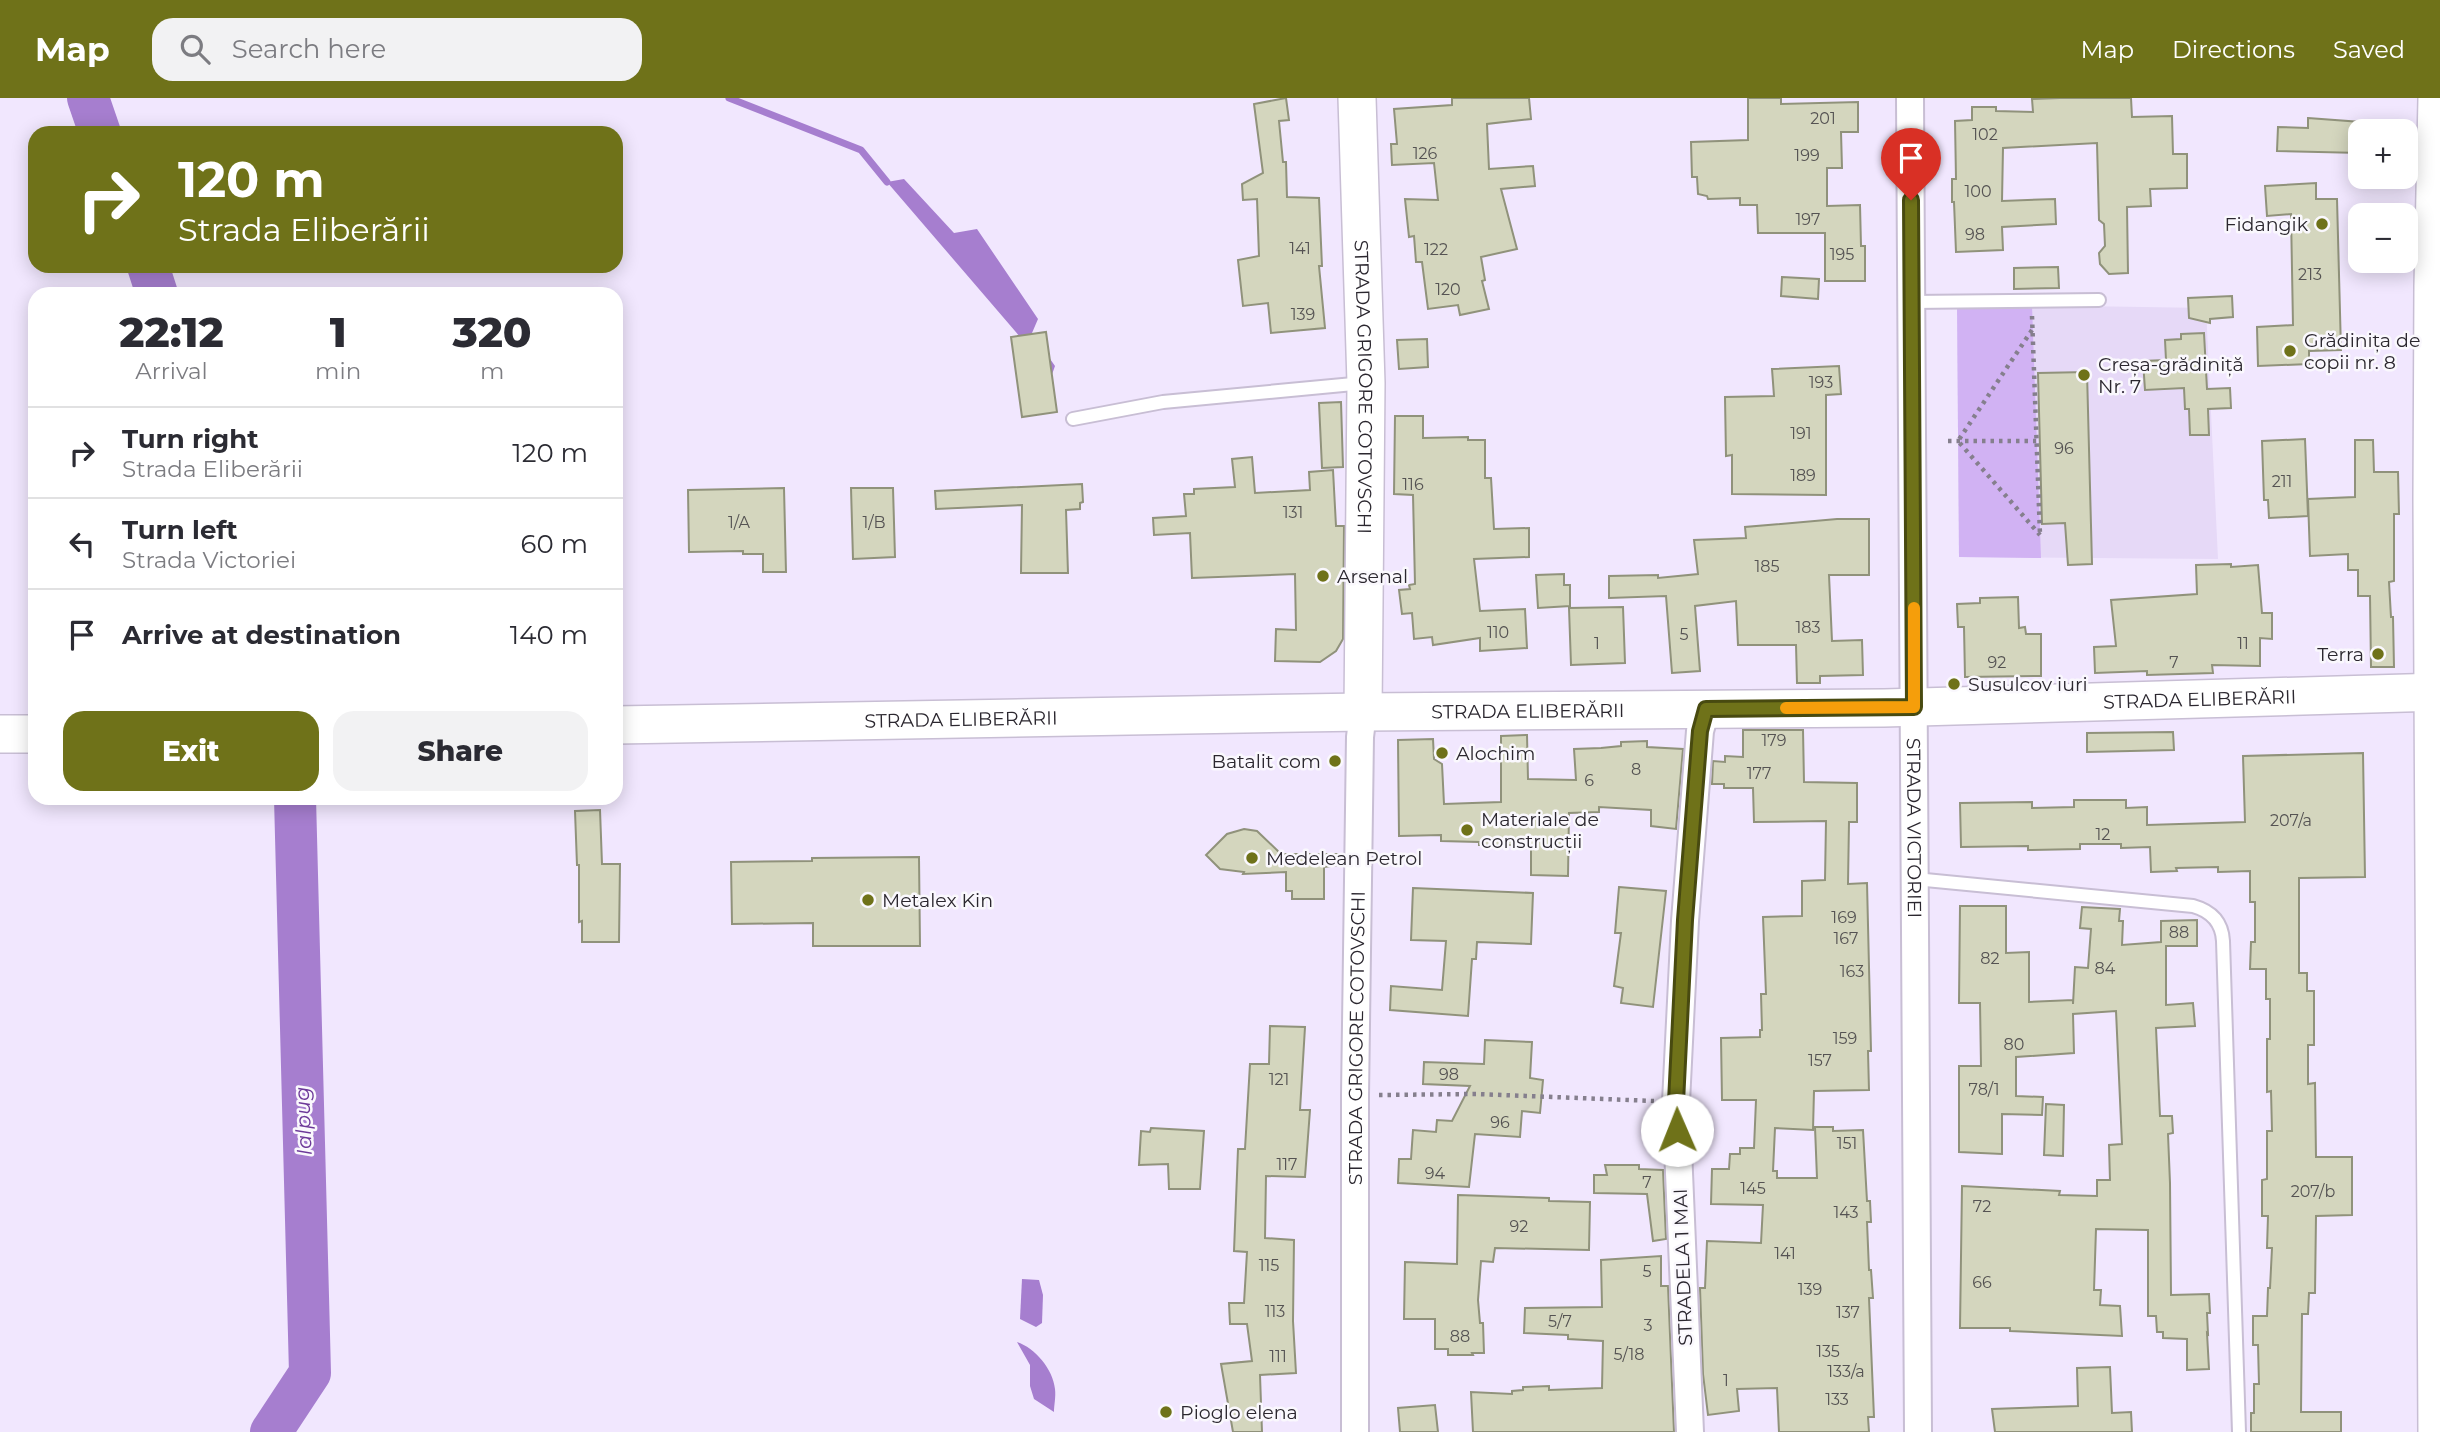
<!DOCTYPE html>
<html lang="en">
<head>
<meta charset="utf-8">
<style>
	body { margin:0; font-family:Montserrat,sans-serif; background:#f2f2f3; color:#2b2b33; height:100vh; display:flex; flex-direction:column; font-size:26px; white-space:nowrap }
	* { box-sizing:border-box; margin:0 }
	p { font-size:23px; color:#7c7c81 }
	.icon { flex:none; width:38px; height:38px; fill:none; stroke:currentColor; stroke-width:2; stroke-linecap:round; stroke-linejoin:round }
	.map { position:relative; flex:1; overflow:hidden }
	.sheet { position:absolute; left:28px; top:189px; width:595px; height:518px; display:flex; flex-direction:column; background:#fff; border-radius:21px; box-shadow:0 4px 18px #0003 }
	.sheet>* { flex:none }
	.hud { position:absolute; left:28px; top:28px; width:595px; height:147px; border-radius:21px; box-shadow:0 4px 18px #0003; background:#6f7219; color:#fff; overflow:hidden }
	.controls { position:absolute; left:2348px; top:21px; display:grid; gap:14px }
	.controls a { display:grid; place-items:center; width:70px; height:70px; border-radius:14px; background:#fff; box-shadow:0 4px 18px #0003; font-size:35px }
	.pin { position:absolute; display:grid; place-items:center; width:60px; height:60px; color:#fff; margin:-72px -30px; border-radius:50% 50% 50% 0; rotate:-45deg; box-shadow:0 0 7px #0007 }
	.pin .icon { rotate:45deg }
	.me { position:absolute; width:77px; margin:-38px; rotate:359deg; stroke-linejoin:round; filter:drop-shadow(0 0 5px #0008) }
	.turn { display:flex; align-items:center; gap:24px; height:147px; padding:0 35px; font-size:32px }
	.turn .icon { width:91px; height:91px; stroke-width:2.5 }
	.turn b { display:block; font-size:49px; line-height:60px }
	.eta { display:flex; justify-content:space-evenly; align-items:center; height:119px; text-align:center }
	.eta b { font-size:42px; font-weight:800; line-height:49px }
	.cta { display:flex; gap:14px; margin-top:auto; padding:14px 35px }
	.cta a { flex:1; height:80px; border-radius:21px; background:#6f7219; color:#fff; font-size:28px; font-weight:800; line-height:80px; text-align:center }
	.cta a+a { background:#f2f2f3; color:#2b2b33 }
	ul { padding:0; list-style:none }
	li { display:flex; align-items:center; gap:21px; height:91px; padding:0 35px; border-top:2px solid #e1e1e2 }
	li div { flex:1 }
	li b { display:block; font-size:26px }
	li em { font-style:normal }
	header { display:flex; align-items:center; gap:42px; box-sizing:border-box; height:98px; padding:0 35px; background:#6f7219; color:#fff }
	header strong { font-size:33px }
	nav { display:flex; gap:38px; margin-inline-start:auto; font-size:24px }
	.search { width:490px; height:63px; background:#f2f2f3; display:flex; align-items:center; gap:18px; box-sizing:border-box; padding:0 24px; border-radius:21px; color:#7c7c81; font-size:26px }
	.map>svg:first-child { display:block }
	.built { fill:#e6d9f7 }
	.green { fill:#d1b2f3 }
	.water { fill:#a67ecf }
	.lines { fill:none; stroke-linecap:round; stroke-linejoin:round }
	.stream { stroke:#a67ecf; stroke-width:7 }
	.river { stroke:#a67ecf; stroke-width:42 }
	.building { fill:#d4d6be; stroke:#90927b; stroke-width:2 }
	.lane-casing { stroke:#c8bed4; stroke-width:16 }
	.street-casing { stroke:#c8bed4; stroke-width:30 }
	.secondary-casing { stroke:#c8bed4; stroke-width:40 }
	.path { stroke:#857f8d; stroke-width:4.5; stroke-dasharray:3.5 5; stroke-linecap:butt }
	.lane { stroke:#fff; stroke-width:12 }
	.street { stroke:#fff; stroke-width:26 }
	.secondary { stroke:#fff; stroke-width:37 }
	.route-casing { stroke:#484a10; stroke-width:18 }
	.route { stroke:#6f7219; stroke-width:12 }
	.slow { stroke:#f59e0b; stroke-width:12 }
	.poi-dot { fill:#6f7219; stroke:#faf8fd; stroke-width:2.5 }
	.labels { text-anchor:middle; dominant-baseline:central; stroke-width:5; stroke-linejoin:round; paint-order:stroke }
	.number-label { font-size:16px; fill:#555353 }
	.poi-label { font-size:19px; fill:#2b272f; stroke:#faf8fd; text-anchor:start }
	.street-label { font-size:19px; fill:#2b272f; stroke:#faf8fd }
	.water-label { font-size:21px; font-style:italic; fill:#6c3898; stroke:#faf8fd }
</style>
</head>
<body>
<header>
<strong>Map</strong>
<div class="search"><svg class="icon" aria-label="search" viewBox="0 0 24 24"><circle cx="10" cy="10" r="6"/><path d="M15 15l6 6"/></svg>Search here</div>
<nav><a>Map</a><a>Directions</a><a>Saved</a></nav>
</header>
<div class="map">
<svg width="2440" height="1334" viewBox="0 0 2440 1334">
	<rect width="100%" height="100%" fill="#f1e7fe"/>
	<path class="built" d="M1957 206 2206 210 2218 461 1959 459Z"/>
	<path class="green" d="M1957 206 2032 207 2041 460 1959 459Z"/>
	<g class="water">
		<path d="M904 81 954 135 977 131 1038 221 1032 235 1055 268 1050 282 1021 240 887 84Z"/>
		<path d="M1022 1181 1039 1182 1043 1197 1042 1225 1036 1229 1020 1221Z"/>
		<path d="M1017 1244C1035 1250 1053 1271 1055 1291 1056 1299 1054 1307 1054 1314L1034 1301 1030 1288V1267Z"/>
	</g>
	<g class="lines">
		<path class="stream" d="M729 0 861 52 887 84"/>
		<g class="river">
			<path d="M88 0 100 35"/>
			<path d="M148 168 157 196"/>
			<path d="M271 1334 310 1275 295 700"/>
		</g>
	</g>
	<g class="building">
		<path d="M1286 0 1289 22 1279 23 1283 64H1286L1287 99 1319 100 1322 168H1319L1325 230 1271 235 1268 205 1243 208 1238 162 1259 158 1257 101 1243 102 1242 86 1263 75 1254 6Z"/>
		<path d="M1452 0H1529L1531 21 1487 26 1489 71 1533 68 1535 88 1501 91 1517 151 1481 159 1485 182 1482 183 1489 211 1460 217 1458 207 1428 211 1422 164H1416L1414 138 1409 139 1405 101 1438 102 1434 65 1392 67 1391 46H1397L1394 11 1452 7Z"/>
		<path d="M1748 0H1781V6L1858 4V34H1841L1842 70H1827V108L1860 107 1861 148H1865V183H1825V135H1758L1757 107H1740V100L1708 101 1707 98 1698 96 1697 79H1692L1691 44 1748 42Z"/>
		<path d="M2060 0H2131L2132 19 2172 18 2173 56H2187V90L2150 91 2151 108 2127 109 2128 175 2109 176 2100 166 2099 155 2105 148 2104 126 2099 122 2097 45 2003 50 2002 103 2055 101 2056 126 2002 129 2003 152 1956 154 1954 104H1952V81H1956L1955 23 1972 22V9H1996V13L2033 14 2032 1Z"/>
		<path d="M2308 20 2361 24V55L2277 53 2278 29 2308 30Z"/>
		<path d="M2316 85V101H2337L2341 252 2309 253V266L2258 268 2257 229 2293 227 2291 116 2267 118 2265 88Z"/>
		<path d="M2058 169 2059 190 2014 191V170Z"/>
		<path d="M1782 179 1819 181 1818 201 1781 198Z"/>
		<path d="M2232 198 2233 219 2210 221V225L2189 220 2188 200Z"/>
		<path d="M1046 234 1057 314 1022 319 1011 239Z"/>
		<path d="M2204 235 2207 291 2230 290 2231 310 2208 311 2209 337H2190L2189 311H2185L2184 290 2145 292 2143 263 2166 262 2165 242 2181 241V236Z"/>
		<path d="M1427 241 1428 269 1399 271 1397 242Z"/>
		<path d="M1839 268 1841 296 1826 297V397L1732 396V357L1726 358 1725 299 1774 298 1772 271Z"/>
		<path d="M2087 274 2092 466 2068 467 2065 425 2042 426 2038 275Z"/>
		<path d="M1341 304 1343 369 1322 370 1319 305Z"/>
		<path d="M1395 318H1423V340L1468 339V342H1485V380H1491L1494 431 1529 430V459L1474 461 1480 513 1525 511 1527 550 1480 553V540L1433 547 1432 539 1414 541 1412 515 1402 516 1399 492 1410 491 1409 487 1415 486 1413 397 1394 396Z"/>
		<path d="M2305 341 2308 418 2269 420 2268 402H2264L2262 343Z"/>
		<path d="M2355 342H2373L2374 374H2398L2399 416H2394V483L2389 484 2391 519H2393L2394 569H2371L2370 498H2358V472H2348V456L2310 458 2308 401 2355 399Z"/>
		<path d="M1252 359 1255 395 1310 392 1309 374 1333 372 1336 428H1344L1343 541 1336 553 1320 564 1275 563 1276 531 1296 532 1295 476 1192 480 1190 435 1154 437 1153 420 1186 418 1184 396H1194V391L1235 389 1232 361Z"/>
		<path d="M1082 386 1083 404 1080 405V411L1066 412 1068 475H1021L1022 407 936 411 935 393Z"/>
		<path d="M784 390 786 474H763V456H743V453L689 454 688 392Z"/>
		<path d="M851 390H893L895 459 853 461Z"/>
		<path d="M1837 421H1869V477H1829L1832 543 1862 542 1863 577 1820 578V585H1797L1796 547H1738L1736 503 1695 508 1700 573 1672 575 1666 498 1609 500V478L1658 477V480L1698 476 1694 442 1746 440 1745 429Z"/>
		<path d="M2231 466V469L2258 467 2262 515H2272V541L2260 540V568L2212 567 2213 575 2147 577V573L2095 575 2094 549 2116 548 2111 502 2197 496 2196 467Z"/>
		<path d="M1564 476V487H1570V508L1538 510 1536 477Z"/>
		<path d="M2018 499 2019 530 2025 529 2026 536H2041V578L1965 579 1964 529H1958L1957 506 1980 505V500Z"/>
		<path d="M1623 509 1625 565 1571 567 1569 510Z"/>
		<path d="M1743 632H1803L1804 684 1857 685V724H1849L1848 786 1867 785 1871 953H1868L1869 992 1814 993 1813 1032 1775 1030 1773 1073H1777V1080H1817L1815 1029H1833V1033L1863 1032 1867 1103H1870L1871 1124H1867L1869 1172H1871L1873 1200H1869L1874 1319H1868L1869 1334H1779L1777 1290 1737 1291 1739 1313 1708 1317 1703 1276 1700 1190H1705L1707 1143 1761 1145 1763 1107 1711 1106 1712 1071H1729L1730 1056H1740V1050H1754L1756 1002H1722L1721 940 1760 939V932H1762L1761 896H1766L1763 819 1802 818V783L1825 782 1826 723 1754 724 1753 690H1724V686H1712L1713 663 1725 664V658L1743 659Z"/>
		<path d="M2173 634 2174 652 2087 654V635Z"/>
		<path d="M1527 637 1528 681 1576 682 1574 651 1601 650 1621 648V644L1647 643V649L1683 651 1676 731 1651 728V712L1599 709V714L1569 715 1568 778 1531 777V749L1528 747H1479V744L1441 743V737L1399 738 1398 642 1433 641 1434 661 1442 666 1444 706 1501 704V638Z"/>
		<path d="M2363 655 2365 779 2299 780V875H2307V893H2314V947H2308V986L2315 985 2316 1059H2352V1117L2316 1118 2315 1195H2309L2308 1216H2302L2301 1314H2341V1334H2251V1315H2254V1286H2259L2258 1247H2253V1218H2267L2268 1190H2270L2272 1150H2267L2268 1118H2262V1082L2267 1081V1033H2272L2271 993 2267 994V941H2270V901H2266V871H2250L2251 844H2255V804H2250V773L2218 774V769L2176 770 2177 773 2151 774 2150 749 2121 750V746H2080V751L2028 752V748L1961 749 1960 705 2032 704V710L2074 709V702H2126V710L2147 709V727L2245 724 2243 658Z"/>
		<path d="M600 712 602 766H620L619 844H582V823L579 824V767H577L575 713Z"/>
		<path d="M1244 731 1257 733 1281 756H1338L1339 767 1324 769V801H1292V793H1286V774L1243 776 1244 774 1220 771 1206 757 1227 736Z"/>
		<path d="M919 759 920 848H813V825L732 826 731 764 812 763V760Z"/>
		<path d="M1619 789 1666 793 1653 909 1621 905 1623 890 1614 888 1621 835H1615Z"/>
		<path d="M1413 790 1533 795 1531 846 1477 844 1476 861H1472L1468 918 1390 912 1391 888 1442 892 1446 843 1411 842Z"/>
		<path d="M1960 808H2006V855L2029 854V904L2073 902V906L2075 869 2088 870 2091 831 2080 830 2082 809 2120 811 2119 823H2123L2122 847 2161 844V823L2197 822V848H2166V907L2193 905 2195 928 2156 930 2160 1018H2172L2173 1035 2168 1036 2170 1085 2171 1197 2209 1196 2210 1215H2207L2208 1236 2207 1235 2209 1271 2187 1272V1241L2163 1240V1234H2157L2156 1218H2148V1132L2096 1131 2094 1192H2101L2100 1207 2120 1208 2122 1238 2010 1233V1230H1960L1962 1088 2060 1093 2059 1097 2097 1098V1082H2110L2109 1047 2122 1046 2116 913 2073 916 2074 955 2016 959V998L2043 999 2042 1017 2002 1016V1056L1959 1054V968H1981L1980 905H1959Z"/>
		<path d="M1270 928 1305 929 1300 1012H1310L1305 1079 1266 1078 1265 1140 1294 1142 1293 1223 1296 1275 1260 1277 1262 1334H1233L1221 1266 1252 1263 1247 1226H1230L1229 1205H1244L1247 1154 1234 1153 1238 1051H1245L1250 966H1269Z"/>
		<path d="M1485 942 1532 944 1530 980 1543 982 1540 1015 1522 1013 1520 1039 1475 1036 1469 1089 1398 1085 1399 1061H1411L1413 1032 1436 1034 1437 1022 1452 1023 1470 988 1423 986 1424 964 1484 966Z"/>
		<path d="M2046 1006 2064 1007 2063 1058 2044 1057Z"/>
		<path d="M1151 1030 1204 1033 1200 1091H1169L1168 1066 1139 1067 1141 1033 1150 1034Z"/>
		<path d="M1605 1067H1639V1071L1663 1072 1666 1141 1653 1143 1647 1096 1594 1095V1077H1607Z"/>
		<path d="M1458 1097 1549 1100V1103L1590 1104 1589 1152 1495 1150 1493 1164 1481 1163 1478 1202 1480 1225H1483L1484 1255H1472L1473 1257H1448V1251H1435V1221H1404L1405 1164 1457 1166Z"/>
		<path d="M1661 1158V1188H1668L1674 1334H1473L1471 1294 1512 1296V1293L1523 1292V1289L1549 1288V1292L1602 1290 1603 1243 1568 1241V1237L1524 1235 1525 1210 1602 1209 1601 1162Z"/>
		<path d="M2110 1269 2112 1315 2131 1314 2132 1334H1995L1992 1311 2078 1308 2077 1270Z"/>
		<path d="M1435 1307 1438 1334H1400L1398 1310Z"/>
	</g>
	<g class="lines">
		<g class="lane-casing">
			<g id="lane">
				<path d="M1911 204 2099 202"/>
				<path d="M1073 321 1163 304 1364 285"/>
				<path d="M1915 781 2193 808C2211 813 2222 824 2223 843L2239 1334"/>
			</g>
		</g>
		<g class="street-casing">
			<g id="street">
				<path id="s1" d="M1910 0 1918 1334"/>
				<path id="s2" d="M1355 1334V998L1360 639 1363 614"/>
				<path d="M1690 1334 1676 1004 1685 823 1700 633 1706 611"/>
			</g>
		</g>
		<g class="secondary-casing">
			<g id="secondary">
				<path id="s3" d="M1357 0 1366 285 1363 614"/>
				<path id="s4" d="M616 627 1363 614 1884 610 2440 594"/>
				<path d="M0 636H35"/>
				<path d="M2437 1334 2432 400 2433 188 2437 0"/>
			</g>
		</g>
		<g class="path">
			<path d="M2032 218 2040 437"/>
			<path d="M2032 232 1958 343 2040 437"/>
			<path d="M1948 343H2036"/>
			<path d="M1379 997 1476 996 1654 1003"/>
		</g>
		<use href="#lane" class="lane"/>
		<use href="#street" class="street"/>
		<use href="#secondary" class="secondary"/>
	</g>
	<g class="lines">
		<g class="route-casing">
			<path id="route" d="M1677 1032 1676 1004 1685 822 1700 633 1706 611 1914 609 1911 102"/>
		</g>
		<use href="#route" class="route"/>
		<path class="slow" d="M1786 610 1914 609V510"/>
	</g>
	<g class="poi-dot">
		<circle cx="2322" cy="126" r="7"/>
		<circle cx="2290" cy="253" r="7"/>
		<circle cx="2084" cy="277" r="7"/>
		<circle cx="1323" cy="478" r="7"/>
		<circle cx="2378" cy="556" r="7"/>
		<circle cx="1954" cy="586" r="7"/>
		<circle cx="1442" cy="655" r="7"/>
		<circle cx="1335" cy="663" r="7"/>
		<circle cx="1467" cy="732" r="7"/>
		<circle cx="1252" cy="760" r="7"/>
		<circle cx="868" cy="802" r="7"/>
		<circle cx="1166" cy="1314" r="7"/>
	</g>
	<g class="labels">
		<g class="number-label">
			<text x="1823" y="20">201</text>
			<text x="1985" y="36">102</text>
			<text x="1425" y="55">126</text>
			<text x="1807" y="57">199</text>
			<text x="1978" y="93">100</text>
			<text x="1808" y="121">197</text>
			<text x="1975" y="136">98</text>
			<text x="1300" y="150">141</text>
			<text x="1436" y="151">122</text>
			<text x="1842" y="156">195</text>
			<text x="2310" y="176">213</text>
			<text x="1448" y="191">120</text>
			<text x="1303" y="216">139</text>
			<text x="1821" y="284">193</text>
			<text x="1801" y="335">191</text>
			<text x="2064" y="350">96</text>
			<text x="1803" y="377">189</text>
			<text x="2282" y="383">211</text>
			<text x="1413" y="386">116</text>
			<text x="1293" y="414">131</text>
			<text x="739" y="424">1/A</text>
			<text x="874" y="424">1/B</text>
			<text x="1767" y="468">185</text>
			<text x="1808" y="529">183</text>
			<text x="1498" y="534">110</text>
			<text x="1684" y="536">5</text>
			<text x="1597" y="545">1</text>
			<text x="2243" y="545">11</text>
			<text x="1997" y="564">92</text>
			<text x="2174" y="564">7</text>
			<text x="1774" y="642">179</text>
			<text x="1636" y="671">8</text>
			<text x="1759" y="675">177</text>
			<text x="1589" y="682">6</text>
			<text x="2291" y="722">207/a</text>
			<text x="2103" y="736">12</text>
			<text x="1844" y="819">169</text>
			<text x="2179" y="834">88</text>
			<text x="1846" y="840">167</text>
			<text x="1990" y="860">82</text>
			<text x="2105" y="870">84</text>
			<text x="1852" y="873">163</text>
			<text x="1845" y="940">159</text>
			<text x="2014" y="946">80</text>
			<text x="1820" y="962">157</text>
			<text x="1449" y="976">98</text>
			<text x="1279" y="981">121</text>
			<text x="1984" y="991">78/1</text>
			<text x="1500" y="1024">96</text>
			<text x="1847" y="1045">151</text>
			<text x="1287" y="1066">117</text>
			<text x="1435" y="1075">94</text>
			<text x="1647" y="1084">7</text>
			<text x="1753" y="1090">145</text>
			<text x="2313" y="1093">207/b</text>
			<text x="1982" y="1108">72</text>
			<text x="1846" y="1114">143</text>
			<text x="1519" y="1128">92</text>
			<text x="1785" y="1155">141</text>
			<text x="1269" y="1167">115</text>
			<text x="1647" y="1173">5</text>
			<text x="1982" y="1184">66</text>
			<text x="1810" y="1191">139</text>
			<text x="1275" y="1213">113</text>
			<text x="1848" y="1214">137</text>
			<text x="1560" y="1223">5/7</text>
			<text x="1648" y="1227">3</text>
			<text x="1460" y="1238">88</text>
			<text x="1828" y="1253">135</text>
			<text x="1629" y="1256">5/18</text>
			<text x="1278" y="1258">111</text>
			<text x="1846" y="1273">133/a</text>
			<text x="1726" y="1282">1</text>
			<text x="1837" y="1301">133</text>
		</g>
		<g class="poi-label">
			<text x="2308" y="126" text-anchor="end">Fidangik</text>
			<text x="2304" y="242">Grădinița de<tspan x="2304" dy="22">copii nr. 8</tspan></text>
			<text x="2098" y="266">Creșa-grădiniță<tspan x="2098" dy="22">Nr. 7</tspan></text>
			<text x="1337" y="478">Arsenal</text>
			<text x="2364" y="556" text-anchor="end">Terra</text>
			<text x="1968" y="586">Susulcov iuri</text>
			<text x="1456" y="655">Alochim</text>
			<text x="1321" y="663" text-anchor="end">Batalit com</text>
			<text x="1481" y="721">Materiale de<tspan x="1481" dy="22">construcții</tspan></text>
			<text x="1266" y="760">Medelean Petrol</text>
			<text x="882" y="802">Metalex Kin</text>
			<text x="1180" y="1314">Pioglo elena</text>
		</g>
		<g class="street-label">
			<text stroke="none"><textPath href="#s3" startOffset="289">STRADA GRIGORE COTOVSCHI</textPath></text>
			<text stroke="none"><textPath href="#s4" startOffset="1584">STRADA ELIBERĂRII</textPath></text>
			<text stroke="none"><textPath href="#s4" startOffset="912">STRADA ELIBERĂRII</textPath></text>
			<text stroke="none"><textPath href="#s4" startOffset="345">STRADA ELIBERĂRII</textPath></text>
			<text stroke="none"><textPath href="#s1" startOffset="730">STRADA VICTORIEI</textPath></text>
			<text stroke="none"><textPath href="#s2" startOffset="394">STRADA GRIGORE COTOVSCHI</textPath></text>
			<text transform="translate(1683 1169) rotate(-92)">STRADELA 1 MAI</text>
		</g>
		<g class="water-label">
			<text transform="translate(303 1023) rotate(-92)">Ialpug</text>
		</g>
	</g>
</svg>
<div class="controls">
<a>+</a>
<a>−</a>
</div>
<div class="pin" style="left:1911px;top:102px;background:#d93025"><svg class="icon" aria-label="arrive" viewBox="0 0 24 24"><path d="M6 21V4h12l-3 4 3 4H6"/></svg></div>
<svg class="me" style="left:1677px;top:1032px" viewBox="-20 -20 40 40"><circle r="19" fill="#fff"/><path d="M0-13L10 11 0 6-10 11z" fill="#6f7219"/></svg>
<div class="hud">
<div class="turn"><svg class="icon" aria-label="right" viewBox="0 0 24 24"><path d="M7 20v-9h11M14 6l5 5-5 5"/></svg><div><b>120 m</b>Strada Eliberării</div></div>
</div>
<section class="sheet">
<div class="eta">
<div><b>22:12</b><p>Arrival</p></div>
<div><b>1</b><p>min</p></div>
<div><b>320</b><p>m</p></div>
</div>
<ul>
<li><svg class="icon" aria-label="right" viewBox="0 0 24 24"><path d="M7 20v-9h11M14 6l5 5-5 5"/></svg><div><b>Turn right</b><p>Strada Eliberării</p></div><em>120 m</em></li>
<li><svg class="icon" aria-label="left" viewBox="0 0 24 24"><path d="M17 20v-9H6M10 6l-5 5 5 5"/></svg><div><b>Turn left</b><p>Strada Victoriei</p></div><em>60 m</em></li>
<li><svg class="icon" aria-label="arrive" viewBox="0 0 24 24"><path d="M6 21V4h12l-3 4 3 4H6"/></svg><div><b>Arrive at destination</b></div><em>140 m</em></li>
</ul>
<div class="cta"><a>Exit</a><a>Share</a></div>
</section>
</div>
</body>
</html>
